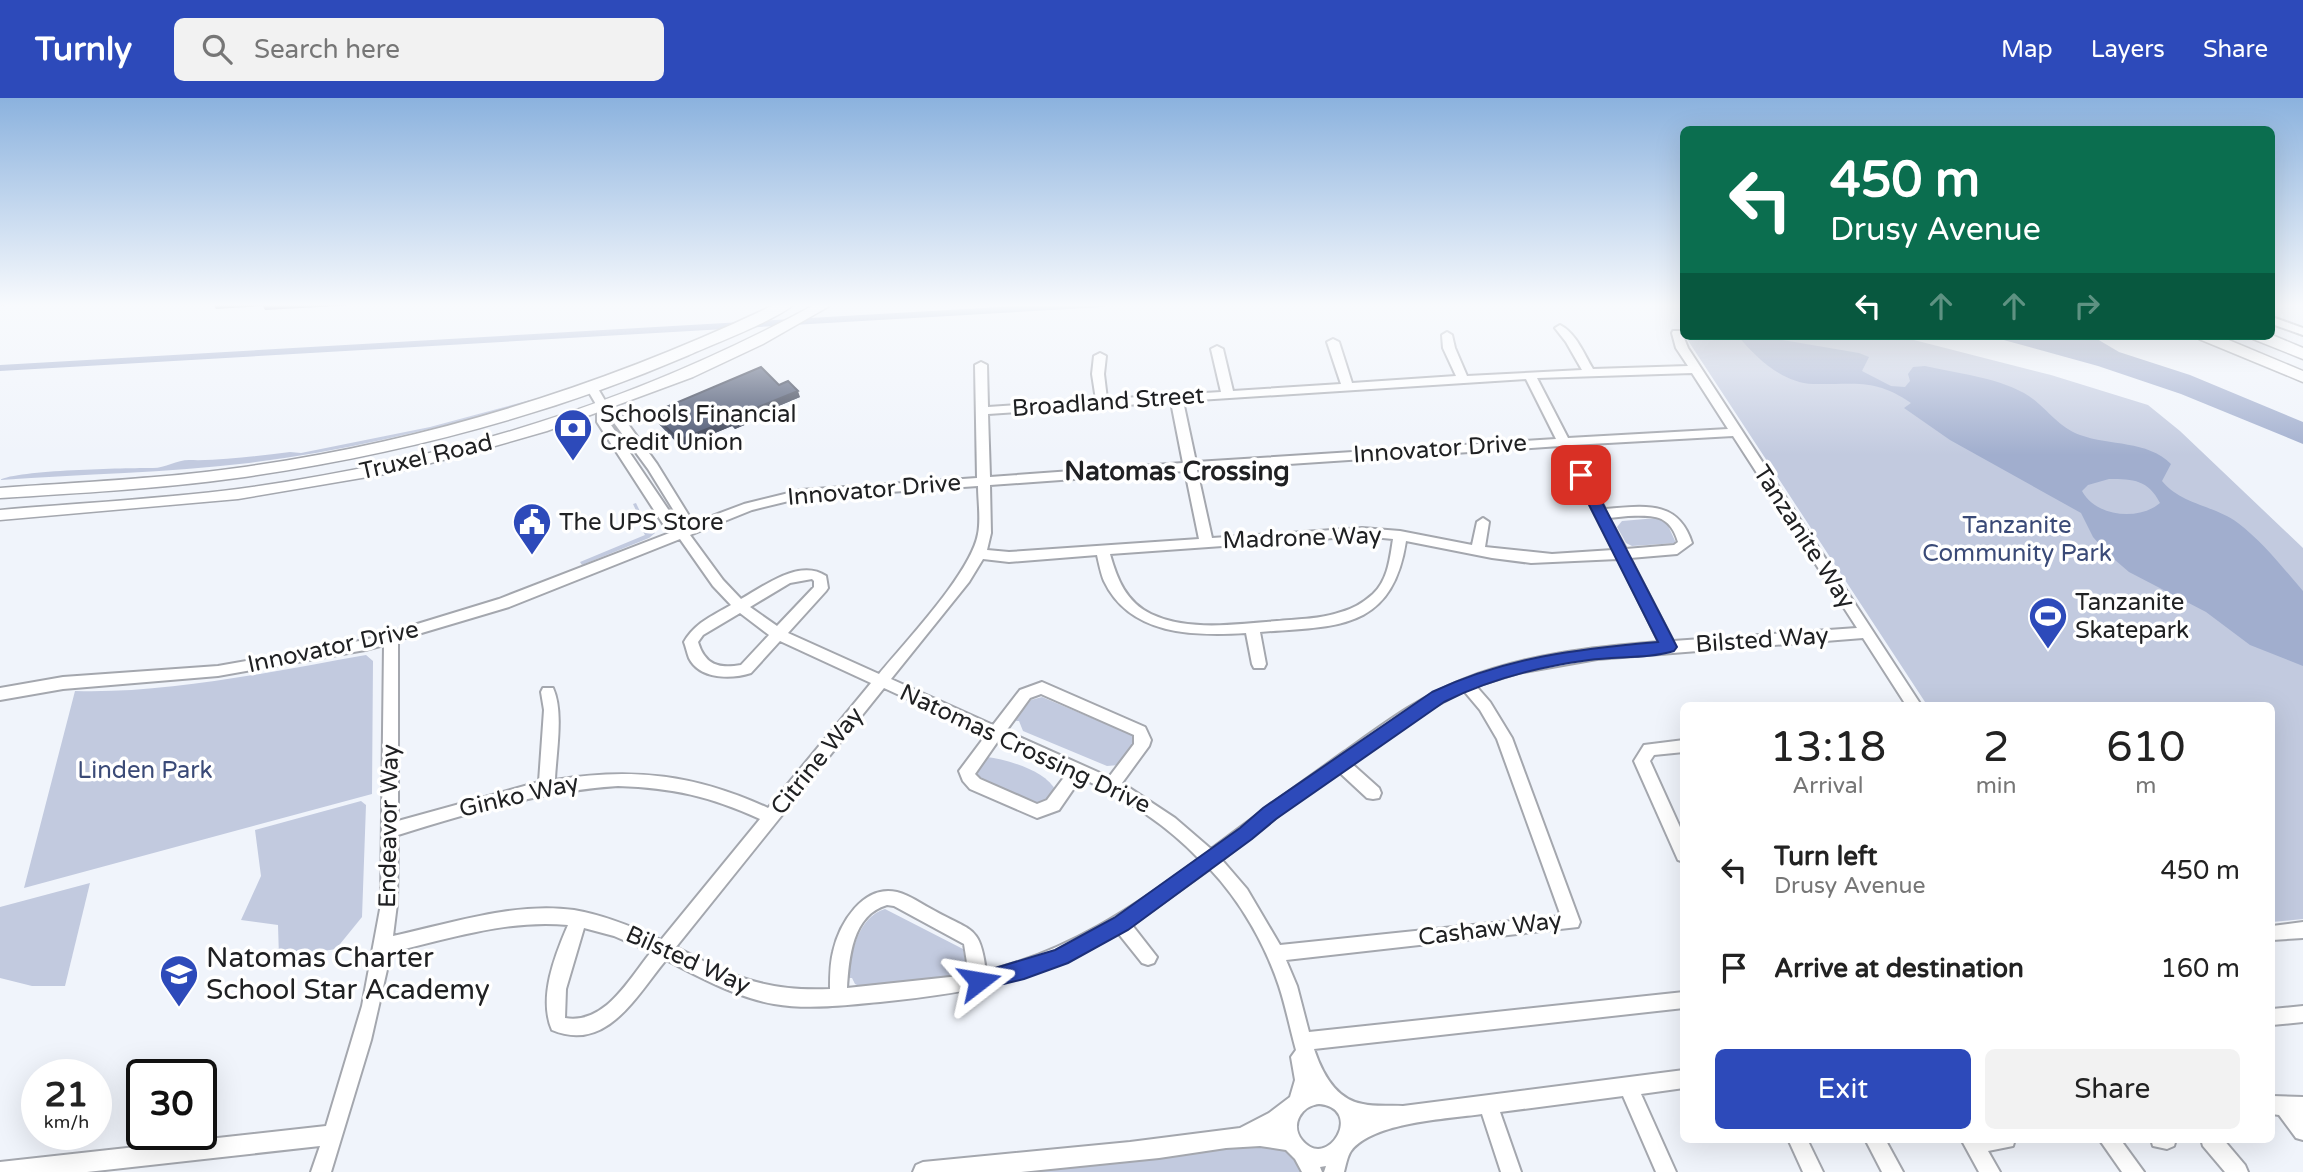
<!DOCTYPE html>
<html lang="en">
<head>
<meta charset="utf-8">
<style>
	body { margin:0; font-family:"Varela Round",sans-serif; background:#f2f2f2; color:#222; height:100vh; display:flex; flex-direction:column; font-size:26px; white-space:nowrap }
	* { box-sizing:border-box; margin:0 }
	p { font-size:23px; color:#767676 }
	.icon { flex:none; width:38px; height:38px; fill:none; stroke:currentColor; stroke-width:2; stroke-linecap:round; stroke-linejoin:round }
	.map { position:relative; flex:1; overflow:hidden }
	.details { position:absolute; left:1680px; top:604px; width:595px; height:441px; display:flex; flex-direction:column; background:#fff; border-radius:10px; box-shadow:0 7px 28px #0002 }
	.details>* { flex:none }
	.guide { position:absolute; left:1680px; top:28px; width:595px; height:214px; border-radius:10px; box-shadow:0 7px 28px #0002; background:#0b6e4f; color:#fff; overflow:hidden }
	.speed { position:absolute; left:21px; top:961px; display:flex; gap:14px; font-size:35px; font-weight:700; text-align:center }
	.speed>* { display:grid; place-content:center; width:91px; height:91px; border-radius:50%; background:#fff; box-shadow:0 7px 28px #0002; line-height:1 }
	.speed small { font-size:18px; font-weight:400 }
	.speed .limit { border:4px solid #111; border-radius:10px; background:#fff; color:#111 }
	.pin { position:absolute; display:grid; place-items:center; width:60px; height:60px; color:#fff; margin:-30px; border-radius:14px; box-shadow:0 4px 10px #0006 }
	.me { position:absolute; width:77px; margin:-38px; rotate:76deg; stroke-linejoin:round; filter:drop-shadow(0 0 5px #0008) }
	.turn { display:flex; align-items:center; gap:24px; height:147px; padding:0 35px; font-size:32px }
	.turn .icon { width:91px; height:91px; stroke-width:2.5 }
	.turn b { display:block; font-size:49px; line-height:60px }
	.lanes { display:flex; align-items:center; height:66px; padding:0 35px; background:#0003; justify-content:center; gap:35px; direction:ltr }
	.lanes .off { opacity:.35 }
	.eta { display:flex; justify-content:space-evenly; align-items:center; height:119px; text-align:center }
	.eta b { font-size:42px; font-weight:600; line-height:49px }
	.button { display:flex; gap:14px; margin-top:auto; padding:14px 35px }
	.button a { flex:1; height:80px; border-radius:10px; background:#2d4aba; color:#fff; font-size:28px; font-weight:600; line-height:80px; text-align:center }
	.button a+a { background:#f2f2f2; color:#222 }
	ul { padding:0; list-style:none }
	li { display:flex; align-items:center; gap:21px; height:98px; padding:0 35px }
	li div { flex:1 }
	li b { display:block; font-size:26px }
	li em { font-style:normal }
	header { display:flex; align-items:center; gap:42px; box-sizing:border-box; height:98px; padding:0 35px; background:#2d4aba; color:#fff }
	header strong { font-size:33px }
	nav { display:flex; gap:38px; margin-inline-start:auto; font-size:24px }
	.search { width:490px; height:63px; background:#f2f2f2; display:flex; align-items:center; gap:18px; box-sizing:border-box; padding:0 24px; border-radius:10px; color:#767676; font-size:26px }
	.map>svg:first-child { display:block }
	.green { fill:#c2cadf }
	.water { fill:#a1aece; fill-rule:evenodd }
	.lines { fill:none; stroke-linecap:round; stroke-linejoin:round }
	.canal { fill:#a1aece; fill-rule:evenodd }
	.minor-casing { stroke:#a4a7ae; stroke-width:4 }
	.major-casing { stroke:#a4a7ae; stroke-width:3 }
	.highway-casing { stroke:#a4a7ae; stroke-width:3 }
	.minor { fill:#fff; fill-rule:evenodd }
	.major { fill:#fff; fill-rule:evenodd }
	.highway { fill:#fff; fill-rule:evenodd }
	.wall { fill:#3a445c }
	.shaded-wall { fill:#30374b }
	.building { fill:#444f6b; stroke:#30374b; stroke-width:2 }
	.route { fill:#2d4aba; stroke:#1d3079; stroke-width:2 }
	.labels { text-anchor:middle; dominant-baseline:central; stroke-width:7; stroke-linejoin:round; paint-order:stroke }
	.street-label { font-size:24px; fill:#202123; stroke:#fff }
	.poi-label { font-size:24px; fill:#202123; stroke:#fff; text-anchor:start }
	.park-label { font-size:24px; fill:#3a4a77; stroke:#fff }
	.neighbourhood-label { font-size:26px; font-weight:bold; fill:#202123; stroke:#fff }
	.near-poi-label { font-size:28px; fill:#202123; stroke:#fff; text-anchor:start }
</style>
</head>
<body>
<header>
<strong>Turnly</strong>
<div class="search"><svg class="icon" aria-label="search" viewBox="0 0 24 24"><circle cx="10" cy="10" r="6"/><path d="M15 15l6 6"/></svg>Search here</div>
<nav><a>Map</a><a>Layers</a><a>Share</a></nav>
</header>
<div class="map">
<svg width="2303" height="1074" viewBox="0 0 2303 1074">
	<rect width="100%" height="100%" fill="#f0f4fb"/>
	<g class="green">
		<path d="M1685 238H1891L1914 242 2051 277 2148 307 2180 333 2303 450V821L2272 824V607H1927Z"/>
		<path d="M530 302 534 303C440 330 345 353 249 365 166 375 83 376 0 382 16 372 127 370 153 370 165 370 177 362 189 362 223 363 256 358 290 354L301 355 430 329Z"/>
		<path d="M636 405 646 426 655 429V435L649 440 582 467 580 464 645 437 638 425 641 423 633 406Z"/>
		<path d="M1657 420 1666 423 1676 445 1632 448 1626 445 1617 429 1622 423Z"/>
		<path d="M366 557 373 563 372 696 24 790 75 593C167 596 275 573 366 557Z"/>
		<path d="M1042 599 1132 637 1135 646 1119 667 1107 668 1023 633 1019 623H1016L1017 620 1031 602Z"/>
		<path d="M987 659C1009 662 1046 673 1056 693L1048 705 1039 710 981 686 975 676Z"/>
		<path d="M361 703 366 707 362 819 336 851 279 860 278 827 241 822 261 778 255 732Z"/>
		<path d="M90 785 65 888H32L0 880V809Z"/>
		<path d="M885 811 963 851 965 863 955 878 863 890 855 886 852 880H849C850 856 858 819 885 811Z"/>
		<path d="M1259 1044 1289 1049 1307 1074H1033C1108 1065 1184 1061 1259 1044Z"/>
	</g>
	<g class="water">
		<path d="M1738 238H1759L1859 255 1869 259 1862 273 1891 288 1905 289 1910 283 1908 276 1913 269 1925 268C1956 275 1995 279 2024 295 2045 307 2056 328 2080 337 2110 348 2147 342 2171 366L2162 383C2182 407 2214 407 2238 425 2263 444 2283 470 2303 493V568L2250 547 2206 514 2129 474 2108 456 2093 439 2081 415 1950 342 1904 310 1911 305C1875 280 1854 287 1813 286 1783 285 1756 260 1738 238ZM2109 381C2134 381 2148 382 2160 405 2139 423 2096 419 2082 393L2088 387Z"/>
		<path d="M2000 238H2092L2119 254 2190 277 2303 324V346L2181 296 2098 268 2000 241Z"/>
	</g>
	<g class="lines">
		<path class="canal" d="M1051 206H1108L1103 209 0 273V267Z"/>
		<g class="minor-casing">
			<g id="minor">
				<path d="M2272 219 2303 230V237L2272 226Z"/>
				<path d="M1560 227C1576 235 1584 256 1593 271L1688 268 1676 250 1672 235 1673 233H1681L1688 250 1921 607H1906L1863 540 1597 561 1518 575 1476 588 1490 604 1512 640 1580 824 1578 829 1286 862 1297 888 1309 934 1684 894V910L1314 951C1322 975 1336 1002 1363 1006 1376 1009 1390 1007 1403 1008L1684 972V990L1641 996 1676 1074H1656L1623 998 1500 1014 1521 1074H1501L1482 1016C1447 1021 1373 1024 1351 1053 1347 1059 1346 1067 1344 1074H1324L1326 1068 1320 1069 1322 1074H1302L1295 1061 1286 1052 1260 1048 1226 1050 1159 1060 1021 1074H913L916 1067 923 1064 1130 1044 1240 1030 1269 1015 1290 999 1295 982 1291 959 1296 952C1290 931 1286 909 1279 888 1265 846 1241 804 1210 771L1132 827 1157 859 1154 865 1148 867 1142 865 1118 835C1041 883 968 895 880 904 845 907 809 912 774 906 735 899 700 879 666 862 636 898 607 955 552 932 538 900 555 857 568 827 507 821 449 841 391 854L371 942 331 1074H311L320 1048 87 1074H0V1064L326 1028 362 908 381 806 384 547 365 552 218 578 63 591 0 602V590L63 579 218 568 365 542 499 501 672 434 665 429 597 324V308L587 291 593 287 597 289 607 306 620 315 657 366 691 421V426L744 406 801 392 977 380 975 267 981 264 987 267 988 309 1096 302 1092 276 1094 258 1100 255 1106 258 1104 276 1107 301 1221 294 1211 251 1217 248 1223 251 1233 293 1341 286 1327 244 1333 241 1339 244 1352 285 1456 278 1443 250 1442 237 1447 234 1452 237 1455 250 1467 278 1582 272 1566 244 1555 230ZM1692 275 1728 331 1568 340 1537 280ZM1526 281 1556 341 1196 364 1183 303ZM1171 304 1183 365 990 379 988 316ZM609 318 648 371 679 421 678 426 609 324ZM1733 338 1857 530 1673 543 1630 460 1677 456 1692 445C1678 401 1643 408 1605 411L1572 347ZM1560 348 1613 452 1552 456 1485 449 1489 424 1483 420 1477 424 1472 447 1400 433 1362 430 1212 440 1197 372ZM1185 373 1199 441 1009 454 987 452 991 435 990 387ZM978 388C978 403 981 421 978 436 971 475 906 543 879 576L788 535 826 493 828 490 826 478C800 460 764 488 741 501L723 482 690 437 752 412 801 400ZM1628 418C1653 417 1670 416 1678 444L1674 447 1626 451 1609 420ZM1362 438 1393 441C1390 460 1388 482 1373 496 1364 504 1353 511 1341 514 1321 521 1299 521 1277 523 1237 526 1189 534 1151 516 1126 504 1117 481 1110 456ZM680 441 713 488 731 507C712 518 695 525 684 544 686 549 687 555 689 560 700 582 732 581 751 575L780 543 871 585 768 710C696 677 633 669 555 682 556 655 564 614 553 590H543L541 594 544 612 539 684 398 723V542L509 509ZM1406 443 1492 460 1531 465 1618 461 1659 544C1593 549 1524 557 1462 582 1419 599 1382 627 1344 654 1299 686 1255 718 1211 751L1175 720 1122 685 1149 648 1151 642 1145 629 1042 584 1020 592 993 627 891 581 969 484 983 461 1009 464 1097 457C1099 466 1101 476 1104 483 1130 538 1194 538 1246 535L1252 566 1254 570H1264L1266 566 1260 534C1335 528 1392 534 1406 443ZM812 481 814 483V489L777 528 750 509 790 485ZM740 515 769 537 741 567C719 571 705 567 698 544L703 537ZM884 590 986 637 959 673 963 683 970 691 1037 720 1059 712 1081 680C1125 700 1166 726 1199 761 1134 809 1067 854 986 873 980 828 973 834 935 813 923 807 910 797 897 794 863 786 839 826 833 854 830 866 830 879 830 891 765 894 731 878 676 849ZM1464 593 1480 612 1497 641 1561 818 1280 847 1247 791 1222 762 1287 711 1339 674 1367 700 1373 701 1379 700 1381 695 1379 690 1351 665 1426 613ZM1041 596 1134 637V646L1109 679 1006 633 1030 600ZM998 643 1068 674 1047 702 1037 706 980 681 975 676ZM618 688C674 690 709 698 760 721L661 842C633 829 604 817 574 812 513 804 452 825 393 838L397 806 398 737C471 714 542 693 618 688ZM887 807 894 808 964 846 969 877 847 890C849 860 852 817 887 807ZM584 830 614 838 651 854C629 881 605 927 565 920L566 891ZM1319 1006C1365 1010 1328 1074 1302 1042 1290 1027 1301 1008 1319 1006Z"/>
				<path d="M1684 642V654L1654 657 1650 663 1684 738V764L1678 762 1634 663 1644 647Z"/>
				<path d="M2303 824V840L2272 842V828Z"/>
				<path d="M2303 908V924L2272 927V911Z"/>
				<path d="M2272 998 2303 999V1042L2296 1040 2279 1017 2272 1016Z"/>
				<path d="M1788 1041H1807L1823 1074H1803Z"/>
				<path d="M1865 1041H1885L1903 1074H1882Z"/>
				<path d="M1961 1041H2015L2013 1048 1988 1053 2000 1074H1979Z"/>
				<path d="M2099 1041H2120L2144 1074H2122Z"/>
				<path d="M2151 1041H2176L2174 1048 2167 1051 2153 1048Z"/>
				<path d="M2201 1041H2223L2245 1067 2248 1074H2225L2203 1048Z"/>
			</g>
		</g>
		<g class="major-casing">
			<g id="major">
				<path d="M776 206H794C777 222 713 246 689 257 545 319 392 358 237 380 158 391 79 395 0 400V390C79 384 159 381 237 370 426 344 604 288 776 206Z"/>
				<path d="M816 206H833L763 246 693 279 547 333 467 356 391 375 238 401 0 422V412C79 405 159 401 238 391 445 363 632 306 816 206Z"/>
			</g>
		</g>
		<g class="highway-casing">
			<g id="highway">
				<path d="M2272 237 2303 250V261L2253 241 2251 238Z"/>
				<path d="M2197 238H2219L2303 273V284L2199 241Z"/>
			</g>
		</g>
		<use href="#minor" class="minor"/>
		<use href="#major" class="major"/>
		<use href="#highway" class="highway"/>
	</g>
	<g class="wall">
		<path d="M0 206H36L0 208Z"/>
		<path d="M213 206H375L265 212 263 208 216 211Z"/>
		<path d="M779 287 800 299 755 318 756 322 735 331 732 328 681 349 654 321 652 315Z"/>
	</g>
	<g class="shaded-wall">
		<path d="M798 293 800 299 755 318 756 322 735 331 732 325 751 312Z"/>
		<path d="M730 322 732 328 681 349 679 342Z"/>
	</g>
	<path class="building" d="M761 269 779 287 788 283 798 293 751 312 754 316 732 325 730 322 679 342 652 315Z"/>
	<linearGradient id="sky" x2="0" y2="1"><stop stop-color="#8bb2de"/><stop offset="0.58" stop-color="#f8fafd"/><stop offset="1" stop-color="#f8fafd" stop-opacity="0"/></linearGradient>
	<rect width="2303" height="357" fill="url(#sky)"/>
	<path class="route" d="M1581 373 1588 377 1677 549 1674 553C1648 561 1616 558 1589 562 1537 569 1490 581 1444 604L1276 721 1252 741 1128 832 1068 865 1024 881 979 892 972 890 969 883 972 877 1055 852 1114 820 1240 730 1263 710 1432 594C1507 559 1577 551 1658 544L1574 377Z"/>
	<defs>
		<g id="bank-pin" transform="scale(2.0125)"><path d="M0 17L-7.5 6A9.5 9.5 0 1 1 7.5 6Z" fill="#2d4aba" stroke="#fff"/><path d="M-6-4H6V4H-6ZM0-2.3a2.3 2.3 0 1 0 0 4.6a2.3 2.3 0 1 0 0-4.6Z" fill="#fff"/></g>
		<g id="civic-pin" transform="scale(2.0125)"><path d="M0 17L-7.5 6A9.5 9.5 0 1 1 7.5 6Z" fill="#2d4aba" stroke="#fff"/><path d="M-.6-6.5H3V-4.5H.6V-3L4-1V1h2V6H-6V1h2V-1L-.6-3ZM-1.2 2.5V6h2.4V2.5Z" fill="#fff"/></g>
		<g id="stadium-pin" transform="scale(2.0125)"><path d="M0 17L-7.5 6A9.5 9.5 0 1 1 7.5 6Z" fill="#2d4aba" stroke="#fff"/><path d="M0-5a6.5 5 0 1 0 0 10a6.5 5 0 1 0 0-10ZM-3.5-1.8h7v3.6h-7Z" fill="#fff"/></g>
		<g id="school-pin" transform="scale(2.0125)"><path d="M0 17L-7.5 6A9.5 9.5 0 1 1 7.5 6Z" fill="#2d4aba" stroke="#fff"/><path d="M0-5L7-2L0 1L-7-2ZM-4 1L0 2.5L4 1V4Q0 6-4 4Z" fill="#fff"/></g>
	</defs>
	<g fill-rule="evenodd">
		<use href="#bank-pin" x="573" y="330"/>
		<use href="#civic-pin" x="532" y="424"/>
		<use href="#stadium-pin" x="2048" y="518"/>
		<use href="#school-pin" x="179" y="876"/>
	</g>
	<g class="labels">
		<g class="street-label">
			<text transform="translate(1108 304) rotate(-4)">Broadland Street</text>
			<text transform="translate(1440 351) rotate(-4)">Innovator Drive</text>
			<text transform="translate(426 359) rotate(-13)">Truxel Road</text>
			<text transform="translate(874 392) rotate(-5)">Innovator Drive</text>
			<text transform="translate(1804 439) rotate(57)">Tanzanite Way</text>
			<text transform="translate(1302 440) rotate(-2)">Madrone Way</text>
			<text transform="translate(1762 542) rotate(-4)">Bilsted Way</text>
			<text transform="translate(333 549) rotate(-12)">Innovator Drive</text>
			<text transform="translate(1025 651) rotate(25)">Natomas Crossing Drive</text>
			<text transform="translate(817 663) rotate(-51)">Citrine Way</text>
			<text transform="translate(519 698) rotate(-13)">Ginko Way</text>
			<text transform="translate(389 728) rotate(-89)">Endeavor Way</text>
			<text transform="translate(1490 831) rotate(-7)">Cashaw Way</text>
			<text transform="translate(688 862) rotate(24)">Bilsted Way</text>
		</g>
		<g class="poi-label">
			<text x="600" y="316">Schools Financial<tspan x="600" dy="28">Credit Union</tspan></text>
			<text x="559" y="424">The UPS Store</text>
			<text x="2075" y="504">Tanzanite<tspan x="2075" dy="28">Skatepark</tspan></text>
		</g>
		<g class="park-label">
			<text x="2017" y="427">Tanzanite<tspan x="2017" dy="28">Community Park</tspan></text>
			<text x="145" y="672">Linden Park</text>
		</g>
		<g class="neighbourhood-label">
			<text x="1177" y="373">Natomas Crossing</text>
		</g>
		<g class="near-poi-label">
			<text x="206" y="860">Natomas Charter<tspan x="206" dy="32">School Star Academy</tspan></text>
		</g>
	</g>
</svg>
<div class="speed"><div>21<small>km/h</small></div><div class="limit">30</div></div>
<div class="pin" style="left:1581px;top:377px;background:#d93025"><svg class="icon" aria-label="arrive" viewBox="0 0 24 24"><path d="M6 21V4h12l-3 4 3 4H6"/></svg></div>
<svg class="me" style="left:979px;top:883px" viewBox="-20 -20 40 40"><path d="M0-17L14 15 0 8-14 15z" fill="#2d4aba" stroke="#fff" stroke-width="4"/></svg>
<div class="guide">
<div class="turn"><svg class="icon" aria-label="left" viewBox="0 0 24 24"><path d="M17 20v-9H6M10 6l-5 5 5 5"/></svg><div><b>450 m</b>Drusy Avenue</div></div>
<div class="lanes"><svg class="icon" aria-label="left" viewBox="0 0 24 24"><path d="M17 20v-9H6M10 6l-5 5 5 5"/></svg><svg class="icon off" aria-label="ahead" viewBox="0 0 24 24"><path d="M12 20V5M6 11l6-6 6 6"/></svg><svg class="icon off" aria-label="ahead" viewBox="0 0 24 24"><path d="M12 20V5M6 11l6-6 6 6"/></svg><svg class="icon off" aria-label="right" viewBox="0 0 24 24"><path d="M7 20v-9h11M14 6l5 5-5 5"/></svg></div>
</div>
<section class="details">
<div class="eta">
<div><b>13:18</b><p>Arrival</p></div>
<div><b>2</b><p>min</p></div>
<div><b>610</b><p>m</p></div>
</div>
<ul>
<li><svg class="icon" aria-label="left" viewBox="0 0 24 24"><path d="M17 20v-9H6M10 6l-5 5 5 5"/></svg><div><b>Turn left</b><p>Drusy Avenue</p></div><em>450 m</em></li>
<li><svg class="icon" aria-label="arrive" viewBox="0 0 24 24"><path d="M6 21V4h12l-3 4 3 4H6"/></svg><div><b>Arrive at destination</b></div><em>160 m</em></li>
</ul>
<div class="button"><a>Exit</a><a>Share</a></div>
</section>
</div>
</body>
</html>
